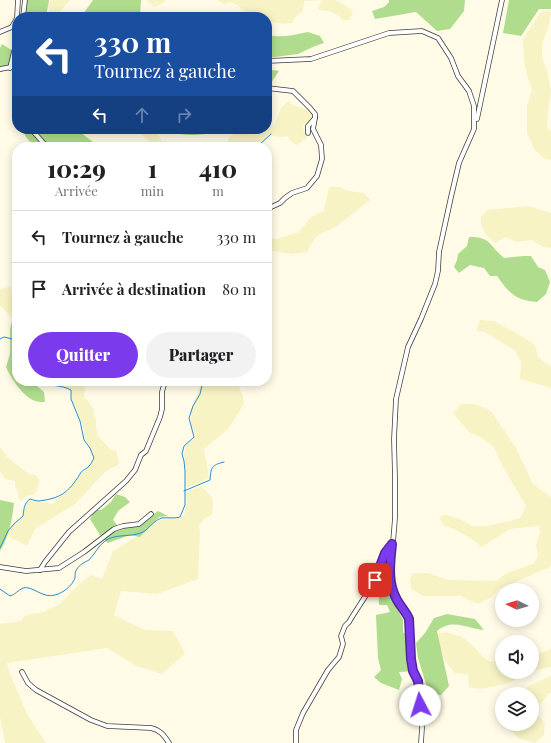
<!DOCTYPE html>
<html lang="fr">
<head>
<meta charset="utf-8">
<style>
	body { margin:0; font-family:"Playfair Display",serif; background:#f2f2f2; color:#202124; height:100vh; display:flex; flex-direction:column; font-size:15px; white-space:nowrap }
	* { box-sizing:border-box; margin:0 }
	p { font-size:13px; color:#757577 }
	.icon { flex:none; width:22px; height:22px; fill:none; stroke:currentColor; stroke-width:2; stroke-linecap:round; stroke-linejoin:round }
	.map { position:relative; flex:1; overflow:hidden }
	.sheet { position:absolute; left:12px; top:142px; width:260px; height:244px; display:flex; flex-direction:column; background:#fff; border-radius:16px; box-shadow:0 2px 10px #0003 }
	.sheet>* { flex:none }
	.guide { position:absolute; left:12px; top:12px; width:260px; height:122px; border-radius:16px; box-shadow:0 2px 10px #0003; background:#1a4fa0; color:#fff; overflow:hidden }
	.needle { width:26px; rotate:275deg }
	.buttons { position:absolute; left:495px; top:583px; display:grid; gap:8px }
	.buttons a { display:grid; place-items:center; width:44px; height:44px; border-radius:50%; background:#fff; box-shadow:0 2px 10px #0003; font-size:20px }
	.pin { position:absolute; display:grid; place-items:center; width:34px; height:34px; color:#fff; margin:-17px; border-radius:8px; box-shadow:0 2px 6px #0006 }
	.me { position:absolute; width:44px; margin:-22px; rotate:355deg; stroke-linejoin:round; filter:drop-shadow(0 0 3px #0008) }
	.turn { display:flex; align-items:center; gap:14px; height:84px; padding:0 16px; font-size:18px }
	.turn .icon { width:52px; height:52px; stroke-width:2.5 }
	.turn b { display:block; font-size:28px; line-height:34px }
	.lanes { display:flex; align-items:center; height:38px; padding:0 16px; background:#0003; justify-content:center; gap:20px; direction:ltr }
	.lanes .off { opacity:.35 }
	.eta { display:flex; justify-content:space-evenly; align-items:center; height:68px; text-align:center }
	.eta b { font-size:24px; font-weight:800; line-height:28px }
	.cta { display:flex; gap:8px; margin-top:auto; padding:8px 16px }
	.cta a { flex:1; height:46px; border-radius:24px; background:#7c3aed; color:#fff; font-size:16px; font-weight:800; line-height:46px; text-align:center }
	.cta a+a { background:#f2f2f2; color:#202124 }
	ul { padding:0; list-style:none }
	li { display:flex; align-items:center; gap:12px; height:52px; padding:0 16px; border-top:1px solid #e0e0e0 }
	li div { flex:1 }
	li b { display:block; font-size:15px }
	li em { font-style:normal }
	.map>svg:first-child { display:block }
	.farmland { fill:#f7f3c5 }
	.forest { fill:#afdd8d }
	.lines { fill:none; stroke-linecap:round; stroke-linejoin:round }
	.stream { stroke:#298ed7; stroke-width:1 }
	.street-casing { stroke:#3d3d3d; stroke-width:5.5 }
	.street { stroke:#fff; stroke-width:4 }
	.route-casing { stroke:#51269a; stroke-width:10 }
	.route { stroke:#7c3aed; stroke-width:7 }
</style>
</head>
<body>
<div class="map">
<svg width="551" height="743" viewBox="0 0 551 743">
	<rect width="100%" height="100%" fill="#fffbe7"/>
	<g class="farmland">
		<path d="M51 0H70L58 14 49 13 48 4Z"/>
		<path d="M148 0H166L164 3 154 7 147 1Z"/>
		<path d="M216 0H335L350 8 353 13 349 20H342L338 15 328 11 319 10 318 8 322 0 304 1 303 11 295 17 292 23 284 24 267 21V17H256L244 11 237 5 230 2 225 4Z"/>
		<path d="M549 10 551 13 548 28 542 44V56L548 75 551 91 548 112 547 128 551 131V160L545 159 535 150 527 133V105L532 90 527 75 524 60 523 39 540 13Z"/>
		<path d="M288 101 293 105 311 111 314 115 308 123 302 125 307 138 297 145 290 141 288 136 281 137 273 136 271 135 256 147H226L229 137 241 130 250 135 258 129H267V124L274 126 281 108Z"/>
		<path d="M140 129H154L166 147H155L140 133Z"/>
		<path d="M329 187H339L348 191 364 193 370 200 336 227 322 233 315 238 307 252 291 254 267 250V237L276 239 299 232 311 217 324 211Z"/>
		<path d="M529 206 551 213V248L543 247 532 240 516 242 506 237 495 243 486 235 481 224V217L487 210Z"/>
		<path d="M9 287 11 289 17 302V323L0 305V289Z"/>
		<path d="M480 320 493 321 517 333 535 345 538 357 551 367V388L520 379 521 362 515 351 485 332 476 331Z"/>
		<path d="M36 381H82L85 389 84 398 87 400 94 410 93 413 96 418V428L98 436 111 450 116 451 119 462 117 466 111 468 105 472 75 504 35 529 27 546 9 537 8 534 13 525 23 516 25 504 32 500 43 503 47 502 50 504 54 503 55 500 66 493 81 474 86 470 95 459 85 439 83 426 72 400 71 390 60 386 43 384Z"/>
		<path d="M202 381H242L239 388 243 396 244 404 228 429 204 449 209 477 200 483 187 487 184 453 186 445 196 436 191 423V409Z"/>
		<path d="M461 404H475L491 411 516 448 533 484 551 497V564L550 567 499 589 490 598 478 604 460 596H423L411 589 410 579 413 573H428L448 580 496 581 507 573 533 564 538 557 536 545 540 532 539 526 510 529 482 547 470 538 456 530 443 525 439 517 446 515 460 519 473 526H486L510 521 520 518 526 506 502 465 494 447 480 437 470 433 453 413Z"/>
		<path d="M0 447 8 458 29 474 35 475 40 480 36 492 33 495 26 496 21 501 18 498V492L15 487V481L5 479 0 471Z"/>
		<path d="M201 486 212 497 213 503 212 514 203 520 199 526 200 532 198 579 157 594 121 591 114 615 145 630 173 631 185 654 162 674 136 666 107 648 7 663 9 671 27 714 46 743H5L0 717V624L21 621 26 615 43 612 54 607 62 602 77 586 91 575 102 579 113 551 150 528 156 522 167 518 179 519 184 515 187 503 186 495 188 491Z"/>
		<path d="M445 632 462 637 474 647 482 656 491 662 502 661V672H530L509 683 496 686 480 689 469 687 468 674 455 673 446 662 442 653 433 641 434 635Z"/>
		<path d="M551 648V667L532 671V653L537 654 547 651Z"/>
		<path d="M551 676V693H549L539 706 538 715 545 723 544 735 535 743 518 738 508 727V724H532V694L519 693 532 684Z"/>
	</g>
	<g class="forest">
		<path d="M24 0H49L46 17H22Z"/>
		<path d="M93 0H141L140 17H81Z"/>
		<path d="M389 0H465L464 11 450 29 437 31 416 12 375 19 372 11 384 7 389 2Z"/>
		<path d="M509 0H551V9H539L521 36 503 33Z"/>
		<path d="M308 32 320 36 324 43 315 46 298 54 267 58V35C281 38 294 35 308 32Z"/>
		<path d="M2 44 13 51 17 47V67L1 72H0V48Z"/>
		<path d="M267 69 279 71 267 89Z"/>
		<path d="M22 129H76L93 142 106 147H29L32 144 26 137Z"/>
		<path d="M169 129H209L207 134C195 135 179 137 169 129Z"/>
		<path d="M469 237C490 236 490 246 504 258L523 256H531L538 267 545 270 550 282 546 294 537 302C515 300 510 294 497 276H490L484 268 470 265 459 273 454 267 457 260 458 254 467 246Z"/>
		<path d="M12 321 17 324V381H31L44 392 45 402C42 402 38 402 35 401 23 397 11 378 6 367L10 354V329Z"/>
		<path d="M116 494 125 497 130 502 118 511 113 520 120 529C135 525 146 520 158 511L168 516 159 517 140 537 130 535 108 543 100 535 90 519 95 510H101L111 502Z"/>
		<path d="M0 500 14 503C12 521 9 536 0 551Z"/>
		<path d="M378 581 385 583 403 620V632L410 640 416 671 399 672 402 679 399 690 381 683 374 677 381 670 378 658 376 615 390 612 387 605H379Z"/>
		<path d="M447 614 475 619 484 630C466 628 452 618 437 631L449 686 441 695 429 694 418 658 416 643 425 633 434 618Z"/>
	</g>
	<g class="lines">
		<g class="stream">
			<path d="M257 147 271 134"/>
			<path d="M0 339 4 337 12 339 14 342 13 349 17 353"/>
			<path d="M184 491 210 480C211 468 211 465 224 462"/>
			<path d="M0 548 8 531 14 524 23 516C24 508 24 504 30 499 34 500 36 501 39 501 61 498 68 493 80 474 81 471 84 470 87 468 90 466 92 462 94 458L90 448 84 440 80 421 71 399V390C61 385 50 385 39 385L31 381"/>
			<path d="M0 589 10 596C15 595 18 590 23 588 32 585 43 599 55 595 63 593 72 586 75 578 75 575 75 571 77 569 79 565 85 562 89 560 95 554 98 546 105 541 116 533 130 538 143 532 150 528 154 520 162 518 168 517 175 519 180 517L185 505V471L184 461 182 454 184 446 194 437 189 418 193 406 200 394 203 381"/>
		</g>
		<g class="street-casing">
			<g id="street">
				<path d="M23 17 25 0"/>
				<path d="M12 27 17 18 18 0"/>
				<path d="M0 32 12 27H17"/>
				<path d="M267 61 311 59 389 33 422 31 438 38 451 58 458 76 469 91 474 106V129L459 163 451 197 439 252 438 271 435 284 421 319 408 347 396 399 394 439 395 478V518L390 580 398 601 407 613 409 619 411 659 413 671 418 681 422 728 421 743"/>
				<path d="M10 68 17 40"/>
				<path d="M0 69 17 66"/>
				<path d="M267 88 293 91 310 108 315 114V118L308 126V133"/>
				<path d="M477 119 502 0"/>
				<path d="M31 129 47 147"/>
				<path d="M267 209 280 203 285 198 292 193 307 188 317 176 322 159 321 145 313 129 315 118"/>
				<path d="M0 567 26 571 59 568 84 552 114 529 123 526 139 524 151 514"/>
				<path d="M40 570 45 562 69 532 126 481 135 470 141 455 146 451 160 417 162 409V392L165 381"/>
				<path d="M22 672 28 683 36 690 91 720 107 726 151 728C160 730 164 735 169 743"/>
				<path d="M296 743V730L303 713 328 670 339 657 343 644 341 636 345 626 349 622C356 610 364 599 371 587 379 573 382 557 392 545"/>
			</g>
		</g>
		<use href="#street" class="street"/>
	</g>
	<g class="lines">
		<g class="route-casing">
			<path id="route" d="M375 580 385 553 392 544C390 564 387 582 397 600 401 607 406 612 409 619L411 659 413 671 418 681 420 705"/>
		</g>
		<use href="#route" class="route"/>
	</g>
</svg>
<div class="buttons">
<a><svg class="needle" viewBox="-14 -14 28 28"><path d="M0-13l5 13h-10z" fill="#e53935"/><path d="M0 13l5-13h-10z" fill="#757577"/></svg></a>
<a><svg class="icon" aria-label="sound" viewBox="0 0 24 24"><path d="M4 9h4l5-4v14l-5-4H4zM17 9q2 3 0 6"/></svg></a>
<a><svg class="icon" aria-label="layers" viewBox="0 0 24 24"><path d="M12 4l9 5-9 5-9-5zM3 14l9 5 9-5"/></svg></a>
</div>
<div class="pin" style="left:375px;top:580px;background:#d93025"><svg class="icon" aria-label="arrive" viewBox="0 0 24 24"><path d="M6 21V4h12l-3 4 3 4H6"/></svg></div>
<svg class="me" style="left:420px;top:705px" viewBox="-20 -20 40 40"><circle r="19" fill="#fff"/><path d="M0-13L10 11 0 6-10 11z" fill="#7c3aed"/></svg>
<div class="guide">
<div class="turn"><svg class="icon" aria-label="left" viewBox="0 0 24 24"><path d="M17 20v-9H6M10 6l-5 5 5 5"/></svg><div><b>330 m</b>Tournez à gauche</div></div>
<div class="lanes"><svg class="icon" aria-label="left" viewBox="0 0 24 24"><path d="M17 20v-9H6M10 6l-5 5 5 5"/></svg><svg class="icon off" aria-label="ahead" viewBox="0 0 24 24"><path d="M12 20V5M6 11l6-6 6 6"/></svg><svg class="icon off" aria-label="right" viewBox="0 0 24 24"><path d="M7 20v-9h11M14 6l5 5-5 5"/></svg></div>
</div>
<section class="sheet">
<div class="eta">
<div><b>10:29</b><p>Arrivée</p></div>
<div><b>1</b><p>min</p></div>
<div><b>410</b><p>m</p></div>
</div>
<ul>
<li><svg class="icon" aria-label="left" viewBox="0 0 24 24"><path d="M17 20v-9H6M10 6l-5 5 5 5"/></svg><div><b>Tournez à gauche</b></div><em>330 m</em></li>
<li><svg class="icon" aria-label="arrive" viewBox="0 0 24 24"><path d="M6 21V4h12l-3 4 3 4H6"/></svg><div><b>Arrivée à destination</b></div><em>80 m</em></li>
</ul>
<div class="cta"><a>Quitter</a><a>Partager</a></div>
</section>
</div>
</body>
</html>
